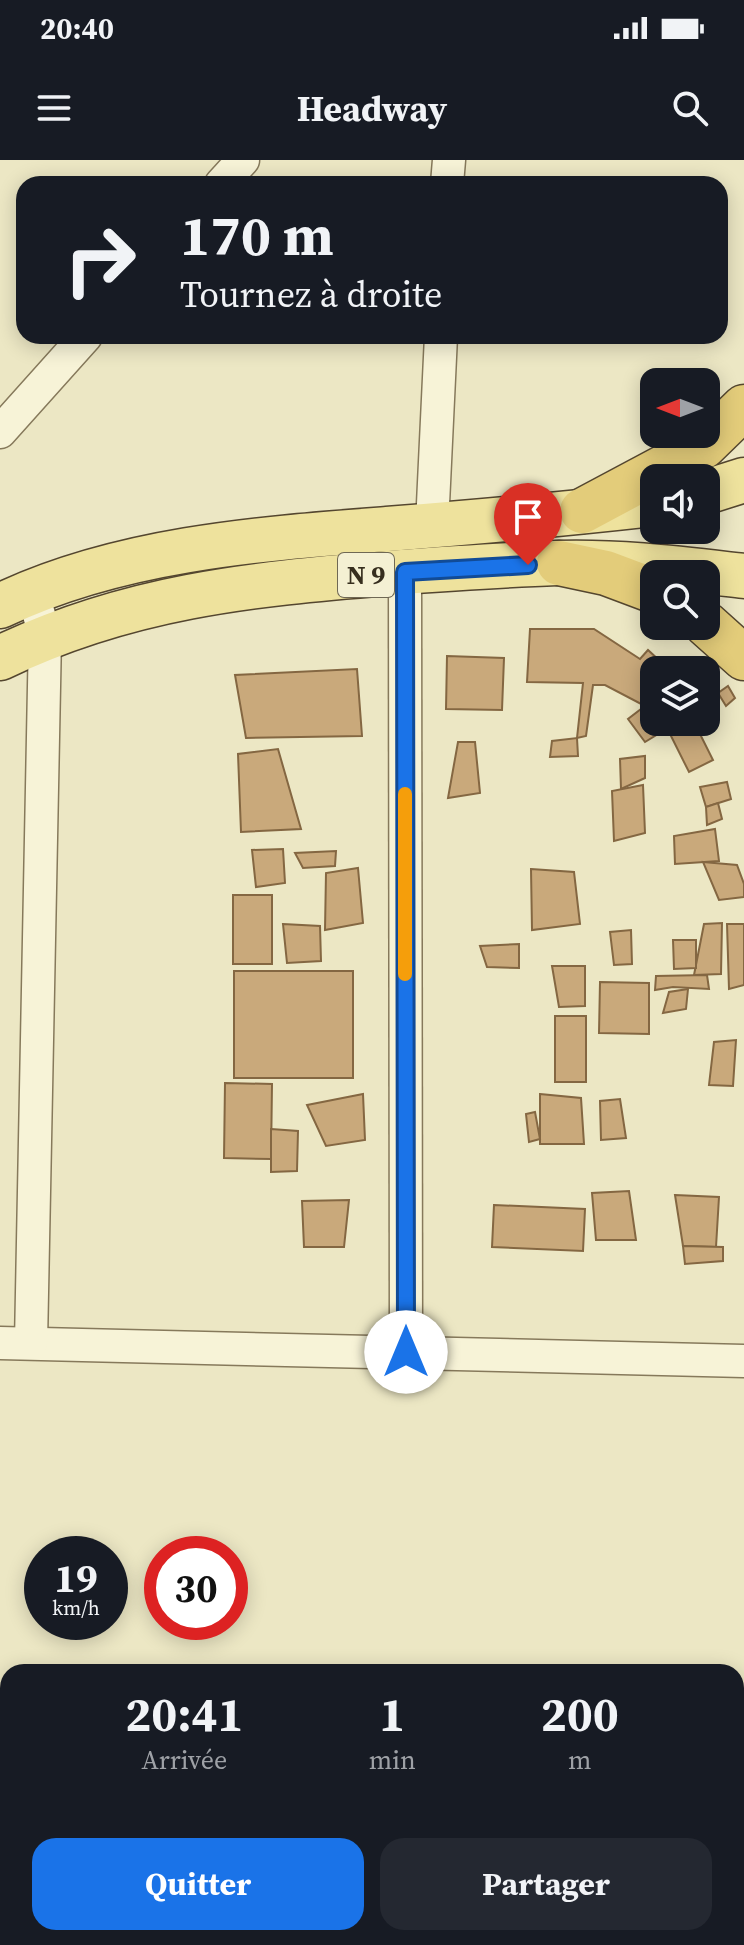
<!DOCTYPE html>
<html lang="fr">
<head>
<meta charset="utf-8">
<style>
	body { margin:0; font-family:"Source Serif 4",serif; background:#242831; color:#f1f3f6; height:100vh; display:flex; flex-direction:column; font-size:30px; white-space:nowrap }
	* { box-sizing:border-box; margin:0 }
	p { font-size:26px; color:#9ea1a6 }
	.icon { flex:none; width:44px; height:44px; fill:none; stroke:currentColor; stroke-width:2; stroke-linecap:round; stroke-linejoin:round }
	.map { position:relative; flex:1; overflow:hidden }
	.panel { position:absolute; left:0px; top:1504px; width:744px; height:282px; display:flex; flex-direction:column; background:#171b24; border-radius:24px 24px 0 0; box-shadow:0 4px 20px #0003 }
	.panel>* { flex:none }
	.guide { position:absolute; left:16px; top:16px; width:712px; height:168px; border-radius:24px; box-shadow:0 4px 20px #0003; background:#171b24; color:#f1f3f6; overflow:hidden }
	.needle { width:52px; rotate:270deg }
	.controls { position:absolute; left:640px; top:208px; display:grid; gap:16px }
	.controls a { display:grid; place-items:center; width:80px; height:80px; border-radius:16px; background:#171b24; box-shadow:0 4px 20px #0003; font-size:40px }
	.speed { position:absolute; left:24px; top:1376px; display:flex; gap:16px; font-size:40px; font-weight:700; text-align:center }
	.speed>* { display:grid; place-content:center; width:104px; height:104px; border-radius:50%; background:#171b24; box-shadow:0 4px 20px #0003; line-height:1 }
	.speed small { font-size:20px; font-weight:400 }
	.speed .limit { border:12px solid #d22; background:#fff; color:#111 }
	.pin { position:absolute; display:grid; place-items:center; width:68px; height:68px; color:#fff; margin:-82px -34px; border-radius:50% 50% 50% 0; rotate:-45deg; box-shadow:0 0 8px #0007 }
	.pin .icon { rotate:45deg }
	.me { position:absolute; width:88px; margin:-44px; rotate:0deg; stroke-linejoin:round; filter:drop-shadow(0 0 6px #0008) }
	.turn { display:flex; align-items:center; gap:28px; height:168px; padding:0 32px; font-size:36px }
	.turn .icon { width:104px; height:104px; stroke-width:2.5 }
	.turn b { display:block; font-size:56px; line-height:68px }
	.eta { display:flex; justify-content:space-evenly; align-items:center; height:136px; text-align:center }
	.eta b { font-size:48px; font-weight:700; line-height:56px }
	.action { display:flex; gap:16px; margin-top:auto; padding:16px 32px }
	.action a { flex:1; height:92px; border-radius:24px; background:#1a73e8; color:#fff; font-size:32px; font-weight:700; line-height:92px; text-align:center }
	.action a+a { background:#242831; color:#f1f3f6 }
	.status { display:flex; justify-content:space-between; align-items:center; height:56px; padding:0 40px; background:#171b24; direction:ltr }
	.status svg { height:22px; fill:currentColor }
	header { display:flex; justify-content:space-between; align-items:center; height:104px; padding:0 32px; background:#171b24; font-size:36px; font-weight:700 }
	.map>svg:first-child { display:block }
	.building { fill:#c9a97b; stroke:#846742; stroke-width:2 }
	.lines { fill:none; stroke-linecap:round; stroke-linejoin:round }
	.minor-casing { stroke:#86795b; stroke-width:35 }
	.primary-casing { stroke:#54462f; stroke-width:47 }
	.trunk-casing { stroke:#54462f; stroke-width:47 }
	.minor { stroke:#f7f3d7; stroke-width:32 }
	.primary { stroke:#eee29d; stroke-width:44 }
	.trunk { stroke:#e3cc7a; stroke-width:44 }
	.route-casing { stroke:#114b97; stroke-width:20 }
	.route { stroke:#1a73e8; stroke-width:14 }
	.slow { stroke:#f59e0b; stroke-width:14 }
	.labels { text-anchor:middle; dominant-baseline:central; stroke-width:6; stroke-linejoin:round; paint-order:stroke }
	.shield { fill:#f4f0d3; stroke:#6f6854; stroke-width:2 }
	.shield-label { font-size:26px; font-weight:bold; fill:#362e1e }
</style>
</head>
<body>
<div class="status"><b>20:40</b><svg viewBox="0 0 49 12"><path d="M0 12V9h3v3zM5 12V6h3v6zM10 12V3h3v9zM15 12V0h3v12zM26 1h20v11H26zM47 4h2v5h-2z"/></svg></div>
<header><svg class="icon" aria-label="menu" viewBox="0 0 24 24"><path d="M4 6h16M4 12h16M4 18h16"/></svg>Headway<svg class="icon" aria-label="search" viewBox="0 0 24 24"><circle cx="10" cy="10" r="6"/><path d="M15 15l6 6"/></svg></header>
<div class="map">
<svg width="744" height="1785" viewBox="0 0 744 1785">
	<rect width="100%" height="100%" fill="#ece7c4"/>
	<g class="building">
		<path d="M530 469H594L640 499 648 490 660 501 644 516 654 532V539L645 546 605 525H593L586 576 577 578 583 523 527 522Z"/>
		<path d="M447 496 504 498 502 550 446 549Z"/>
		<path d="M357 509 362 576 246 578 235 515Z"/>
		<path d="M728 526 735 538 726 546 718 533Z"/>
		<path d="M654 539V562L676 563 645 582 628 559Z"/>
		<path d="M677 562H694L713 600 689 612 668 570Z"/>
		<path d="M577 578 578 596 550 597 552 581Z"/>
		<path d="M458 582H475L480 633 448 638Z"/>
		<path d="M278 589 301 669 241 672 238 594Z"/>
		<path d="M645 596V618L621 629 620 599Z"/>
		<path d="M727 622 731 639 706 647 700 627Z"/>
		<path d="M643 625 645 673 614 681 612 631Z"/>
		<path d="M718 643 722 659 707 665 706 647Z"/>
		<path d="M715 669 719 701 675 704 674 676Z"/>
		<path d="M283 689 285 723 256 727 252 690Z"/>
		<path d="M336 691 335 706 303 708 295 693Z"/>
		<path d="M703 702 737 705 744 724V737L719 740Z"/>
		<path d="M358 708 363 763 325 770 326 713Z"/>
		<path d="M531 709 574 712 580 764 532 770Z"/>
		<rect x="233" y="735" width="39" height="69"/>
		<path d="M722 763 721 814 694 815 704 764Z"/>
		<path d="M283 764 320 766 321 801 287 803Z"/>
		<path d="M727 764H744V825L729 829Z"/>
		<path d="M631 770 632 804 614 805 610 772Z"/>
		<path d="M673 780H696V808L674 809Z"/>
		<path d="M519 784V808L487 807 480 786Z"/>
		<path d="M552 806H585V846L559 847Z"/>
		<rect x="234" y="811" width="119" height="107"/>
		<path d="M707 815 709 829 673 827 655 830 656 816Z"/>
		<path d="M600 822 649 823V874L599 873Z"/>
		<path d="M688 829 686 849 663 853 669 832Z"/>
		<rect x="555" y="856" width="31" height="66"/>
		<path d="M736 880 733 926 709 925 714 882Z"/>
		<path d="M225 923 272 924 271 999 224 998Z"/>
		<path d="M363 934 365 980 326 986 307 945Z"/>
		<path d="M540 934 581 938 584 984H540Z"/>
		<path d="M620 939 626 978 601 980 600 941Z"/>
		<path d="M535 952 540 979 529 982 526 954Z"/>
		<path d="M271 969 298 971 297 1011 271 1012Z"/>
		<path d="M629 1031 636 1080H596L592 1033Z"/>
		<path d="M675 1035 719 1037 716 1087 683 1086Z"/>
		<path d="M349 1040 344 1087H304L302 1041Z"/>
		<path d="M494 1045 585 1049 583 1091 492 1087Z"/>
		<path d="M683 1086 723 1087V1101L685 1104Z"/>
		<path d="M229 1778 290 1780V1785H229Z"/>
	</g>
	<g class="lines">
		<g class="minor-casing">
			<g id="minor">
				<path d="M221 24 243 0"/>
				<path d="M447 24 449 0"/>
				<path d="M0 272 86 176"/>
				<path d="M432 365 441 176"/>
				<path d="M405 412 406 1192"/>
				<path d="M0 1183 744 1201"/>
				<path d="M31 1183 45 476 32 430"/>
			</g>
		</g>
		<g class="primary-casing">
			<g id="primary">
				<path d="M706 332 744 320"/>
				<path d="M0 446C119 389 257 379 387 369 476 362 565 354 654 344"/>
				<path d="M0 498C127 437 249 424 388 413 444 409 500 405 557 403 619 401 682 409 744 416"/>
			</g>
		</g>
		<g class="trunk-casing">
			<g id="trunk">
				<path d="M582 351 704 286 744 247"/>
				<path d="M559 403 606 413 654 431"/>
				<path d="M706 464 744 498"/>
			</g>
		</g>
		<use href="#minor" class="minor"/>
		<use href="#primary" class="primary"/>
		<use href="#trunk" class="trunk"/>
	</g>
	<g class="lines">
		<g class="route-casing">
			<path id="route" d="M406 1192 405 412 528 405"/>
		</g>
		<use href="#route" class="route"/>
		<path class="slow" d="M405 634V814"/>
	</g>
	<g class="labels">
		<rect class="shield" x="338" y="393" width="56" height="44" rx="6"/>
		<g class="shield-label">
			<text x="366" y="415">N 9</text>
		</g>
	</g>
</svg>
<div class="controls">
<a><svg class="needle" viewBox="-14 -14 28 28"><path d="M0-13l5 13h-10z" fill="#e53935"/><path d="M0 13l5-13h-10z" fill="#9ea1a6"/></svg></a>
<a><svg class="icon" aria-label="sound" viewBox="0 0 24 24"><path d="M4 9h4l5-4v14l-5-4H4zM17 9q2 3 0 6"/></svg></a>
<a><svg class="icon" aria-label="search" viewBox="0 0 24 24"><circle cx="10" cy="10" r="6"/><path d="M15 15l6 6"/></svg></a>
<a><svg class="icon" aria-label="layers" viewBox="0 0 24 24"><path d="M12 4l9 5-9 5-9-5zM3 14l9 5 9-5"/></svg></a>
</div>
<div class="speed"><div>19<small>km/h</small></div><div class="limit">30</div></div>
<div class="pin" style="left:528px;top:405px;background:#d93025"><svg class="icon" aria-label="arrive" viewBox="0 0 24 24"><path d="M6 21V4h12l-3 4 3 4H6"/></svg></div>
<svg class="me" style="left:406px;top:1192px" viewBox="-20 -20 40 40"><circle r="19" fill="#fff"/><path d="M0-13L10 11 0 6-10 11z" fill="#1a73e8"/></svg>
<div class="guide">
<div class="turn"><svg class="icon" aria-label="right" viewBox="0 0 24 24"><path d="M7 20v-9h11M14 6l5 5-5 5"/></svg><div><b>170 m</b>Tournez à droite</div></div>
</div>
<section class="panel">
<div class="eta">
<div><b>20:41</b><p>Arrivée</p></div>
<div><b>1</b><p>min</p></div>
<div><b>200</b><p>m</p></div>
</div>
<div class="action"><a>Quitter</a><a>Partager</a></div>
</section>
</div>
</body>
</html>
